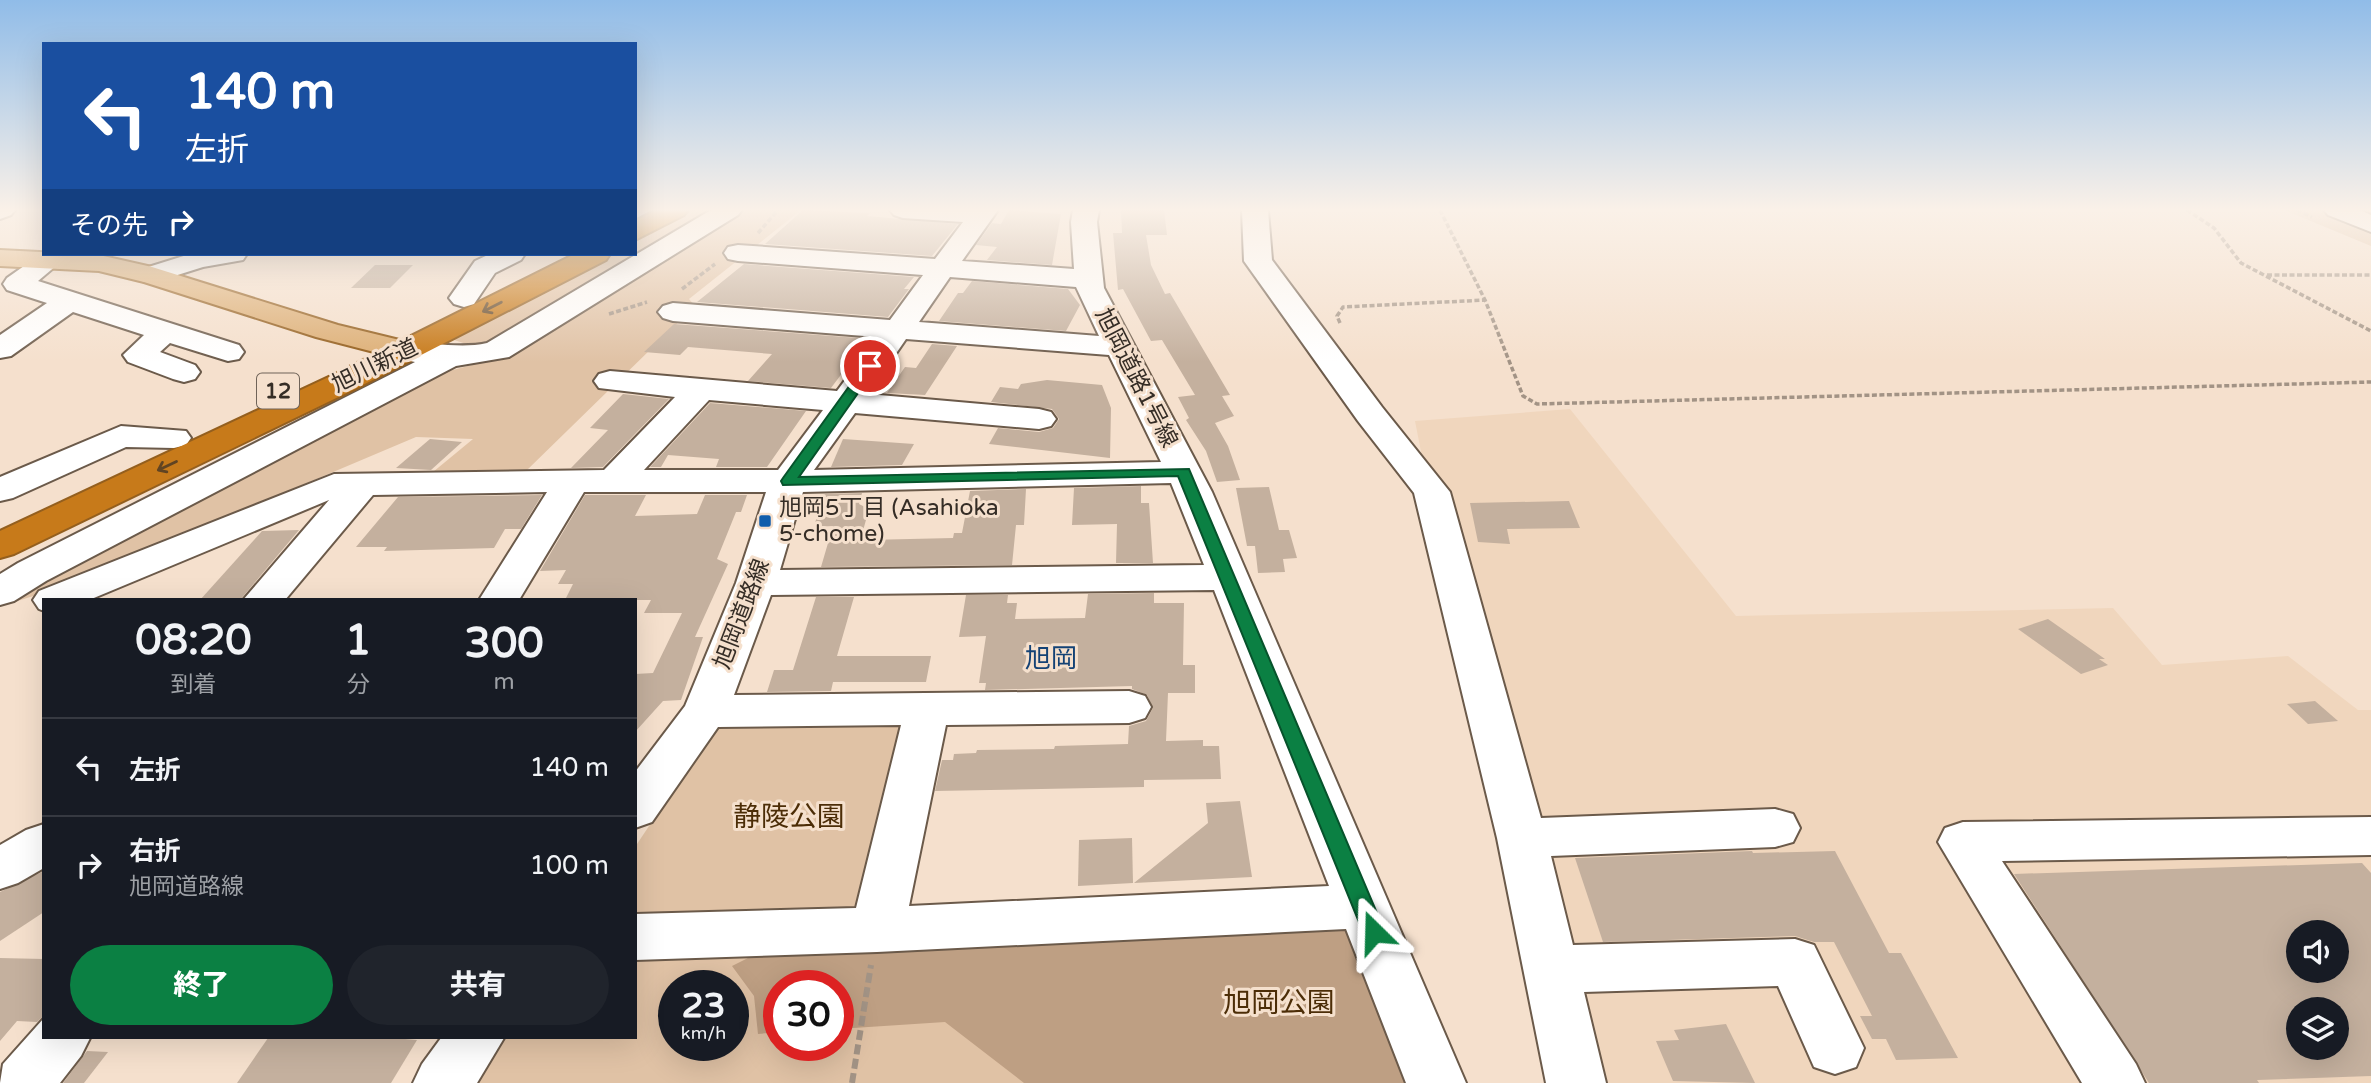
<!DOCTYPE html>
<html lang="ja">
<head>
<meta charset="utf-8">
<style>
	body { margin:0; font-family:"Varela Round","Noto Sans JP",sans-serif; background:#20242c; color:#f1f3f6; height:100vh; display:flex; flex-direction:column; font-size:26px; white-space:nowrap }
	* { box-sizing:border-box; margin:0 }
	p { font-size:23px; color:#9ea1a6 }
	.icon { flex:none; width:38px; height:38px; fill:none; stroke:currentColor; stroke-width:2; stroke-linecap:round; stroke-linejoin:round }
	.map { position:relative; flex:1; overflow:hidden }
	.details { position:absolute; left:42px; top:598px; width:595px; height:441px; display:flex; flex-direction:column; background:#171b24; border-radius:0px; box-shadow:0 7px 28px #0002 }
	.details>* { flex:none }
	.top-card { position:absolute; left:42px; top:42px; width:595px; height:214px; border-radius:0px; box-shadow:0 7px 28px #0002; background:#1a4fa0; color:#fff; overflow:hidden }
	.buttons { position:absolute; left:2286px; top:920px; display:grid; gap:14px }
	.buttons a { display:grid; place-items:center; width:63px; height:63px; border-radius:50%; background:#171b24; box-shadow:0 7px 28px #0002; font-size:35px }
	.speed { position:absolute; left:658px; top:970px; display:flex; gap:14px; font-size:35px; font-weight:700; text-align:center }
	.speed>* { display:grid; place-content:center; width:91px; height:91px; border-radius:50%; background:#171b24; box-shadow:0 7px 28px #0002; line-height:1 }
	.speed small { font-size:18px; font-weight:400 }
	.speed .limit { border:10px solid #d22; background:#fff; color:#111 }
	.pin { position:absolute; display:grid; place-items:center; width:60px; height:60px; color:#fff; margin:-30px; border:4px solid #fff; border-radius:50%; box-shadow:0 2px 7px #0007 }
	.me { position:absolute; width:77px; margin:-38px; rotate:338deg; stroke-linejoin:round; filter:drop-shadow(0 0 5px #0008) }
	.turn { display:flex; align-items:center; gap:24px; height:147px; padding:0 28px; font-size:32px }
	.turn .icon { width:91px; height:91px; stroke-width:2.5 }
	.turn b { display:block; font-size:49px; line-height:60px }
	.then { display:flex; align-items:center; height:66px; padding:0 28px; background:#0003; gap:14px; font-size:26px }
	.eta { display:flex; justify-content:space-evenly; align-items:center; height:119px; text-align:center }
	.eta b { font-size:42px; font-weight:800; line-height:49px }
	.cta { display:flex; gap:14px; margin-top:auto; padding:14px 28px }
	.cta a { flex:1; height:80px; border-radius:42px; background:#0b8043; color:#fff; font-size:28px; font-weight:800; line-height:80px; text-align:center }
	.cta a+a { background:#20242c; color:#f1f3f6 }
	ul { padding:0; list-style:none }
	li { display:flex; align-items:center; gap:21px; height:98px; padding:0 28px; border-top:2px solid #363941 }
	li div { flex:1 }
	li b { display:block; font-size:26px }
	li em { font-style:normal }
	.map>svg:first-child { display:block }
	.built { fill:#f0d6bd; fill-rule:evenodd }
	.green { fill:#e0c2a5; fill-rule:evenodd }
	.forest { fill:#be9f83 }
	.building { fill:#c4b09e; fill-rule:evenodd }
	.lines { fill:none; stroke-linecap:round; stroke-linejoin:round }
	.minor-casing { stroke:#6b5a4a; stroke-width:4 }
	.major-casing { stroke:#945f1e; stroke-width:4 }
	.highway-casing { stroke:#945f1e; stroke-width:4 }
	.path-far1 { stroke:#a29385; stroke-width:3.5; stroke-dasharray:5 2.5; stroke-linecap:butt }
	.path { stroke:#a29385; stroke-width:6; stroke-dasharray:10 4.5; stroke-linecap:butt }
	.minor { fill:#fff; fill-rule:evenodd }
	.major { fill:#ddaf76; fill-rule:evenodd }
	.highway { fill:#c77a1a; fill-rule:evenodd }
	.oneway { stroke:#614422 }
	.route { fill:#0b8043; stroke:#07532c; stroke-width:2 }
	.poi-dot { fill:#105eac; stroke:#f5e0cd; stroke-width:2.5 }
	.labels { text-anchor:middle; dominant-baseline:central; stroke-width:6; stroke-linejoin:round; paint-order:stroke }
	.shield { fill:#f5e0cd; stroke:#6f6358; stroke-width:2 }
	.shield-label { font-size:21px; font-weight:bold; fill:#352d26 }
	.street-label { font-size:23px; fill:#352d26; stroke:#f5e0cd }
	.poi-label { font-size:23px; fill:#352d26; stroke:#f5e0cd; text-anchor:start }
	.quarter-label { font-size:26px; fill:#144275; stroke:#f5e0cd }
	.near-park-label { font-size:28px; fill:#4c2d07; stroke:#f5e0cd }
</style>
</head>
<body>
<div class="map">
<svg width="2371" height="1083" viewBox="0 0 2371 1083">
	<rect width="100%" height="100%" fill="#f5e0cd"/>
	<path class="built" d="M1570 409 1736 616 2113 608 2162 665 2288 656 2358 710H2371V1083H1580L1442 558 1415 421ZM2298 933H2336V971H2298ZM2298 1010H2336V1048H2298Z"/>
	<g class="green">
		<path d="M687 210H715L502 343 473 346 454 340 609 254H635V239Z"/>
		<path d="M734 210H801L689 299 695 306 526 471 433 472 473 439 416 437 59 588 11 603 34 585 449 371 510 355Z"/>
		<path d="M2284 210H2371V246Z"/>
		<path d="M911 718 868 913 635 915V847L718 723Z"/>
		<path d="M875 941 1349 1083H471L503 1038H635V960ZM674 985H733V1045H674ZM779 985H838V1045H779Z"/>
	</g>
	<path class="forest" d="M1350 926 1410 1083H1024L945 1022 838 1029V985H779V1032L758 1034 754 996 732 966 756 954Z"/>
	<g class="building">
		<path d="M803 210 870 213 867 216 958 224 932 256 765 244Z"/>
		<path d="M1009 210 1061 214 1052 265 987 260 997 247 976 245 992 223 1001 224Z"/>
		<path d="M1121 210H1164L1167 235H1146L1151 265 1165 294 1170 293 1230 395 1222 396 1234 416 1215 423 1228 446 1240 480 1217 482 1206 451 1186 420 1189 418 1178 397 1195 395 1162 340 1151 341 1123 289 1118 290 1113 233H1122Z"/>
		<path d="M744 264 914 277 904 289H909L888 317 697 302Z"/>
		<path d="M375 265H413L390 288H351Z"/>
		<path d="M972 281 1068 289 1080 305 1066 331 939 321 958 293H963Z"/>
		<path d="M674 324 872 339 850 368H846L831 388 748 381 772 354 688 347 680 355 644 352Z"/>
		<path d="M932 344 957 346 925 395 887 393 905 367 916 368Z"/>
		<path d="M1047 380 1102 385 1111 408 1110 458 989 444 998 428 1039 432 1053 428 1059 419 1052 409 991 402 1000 387 1018 389 1021 384Z"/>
		<path d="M623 394 669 399 603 467 571 468 608 430 590 428Z"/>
		<path d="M710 403 806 411 767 467H716L719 459 668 455 661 467H650Z"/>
		<path d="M430 439 462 442 431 470 396 468Z"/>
		<path d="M843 439 914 444 902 465 831 467Z"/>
		<path d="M1141 486V503H1149L1153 563H1116L1117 524 1072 525 1074 488Z"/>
		<path d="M1269 487 1279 530H1289L1297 558 1283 559 1285 572 1258 573 1255 546H1247L1236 488Z"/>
		<path d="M1026 489 1024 525H1016L1012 565 821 567 833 526 814 527 823 494 862 493 859 504 869 509 861 538H867V540L953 538 954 533H962L970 491Z"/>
		<path d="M542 495 521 529H505L494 548 384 551 387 547H356L398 497Z"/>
		<path d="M585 495H646L635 516 697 514 705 495H747L741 512H736L717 559 728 564 695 637H703L681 700 663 701 635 732V674L653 673 682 613H644L651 600H565L573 584H558L566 570 540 571Z"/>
		<path d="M1569 501 1580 528 1507 529 1510 544 1478 542 1470 503Z"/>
		<path d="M299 530 240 600H200L262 531Z"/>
		<path d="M1154 593V603H1184L1183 665H1195V693H1168L1166 741 1203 740V746H1219L1221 779 1144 780V787L935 791 942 760H953L954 754 976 753 977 750 1054 749 1055 746 1128 744 1129 726 1146 721 1153 708 1147 695 1132 689V686L985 690 986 683H979L986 636 959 637 966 595H1008L1007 603H1017L1015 619 1085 618 1088 594Z"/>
		<path d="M816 597H854L837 656H931L926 682H833L831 691 767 692 774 670H793Z"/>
		<path d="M2048 619 2105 659H2099L2108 665 2081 674 2018 629Z"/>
		<path d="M2315 701 2338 721 2308 724 2287 704Z"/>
		<path d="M1240 801 1252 877 1134 883 1208 823 1206 803Z"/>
		<path d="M1132 838 1133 883 1078 886 1079 840Z"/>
		<path d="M1752 851 1753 853 1835 851 1889 953H1901L1958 1058 1896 1060 1886 1039H1872L1860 1016H1872L1834 942H1814L1795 936 1603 942 1575 858Z"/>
		<path d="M2362 863 2371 873V1076L2257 1080 2259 1083H2149L2014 874ZM2298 933H2336V971H2298ZM2298 1010H2336V1048H2298Z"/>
		<path d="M44 871V912L0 941V892Z"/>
		<path d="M0 958 44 959V1015L37 1022 17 1021 0 1041Z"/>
		<path d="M1726 1024 1755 1083 1673 1081 1656 1041 1679 1040 1674 1030Z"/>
		<path d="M268 1038H393L417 1040 391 1083H237Z"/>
		<path d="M87 1051 108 1052 84 1083H63Z"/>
	</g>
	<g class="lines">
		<g class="minor-casing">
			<g id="minor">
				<path d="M0 210H15L11 215 0 219Z"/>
				<path d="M711 210H742L738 215 509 357 456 366 46 581 14 601 0 605V574L18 563 415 362 410 361 405 354 410 347C434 341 461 349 487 343Z"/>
				<path d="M890 210H998L962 261 1074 269 1071 222 1073 210H1099L1097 222 1104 288 1212 492 1466 1083H1406L1346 929 877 952 635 960V914L856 908 901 725 718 727 652 822 635 828V772L685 706 736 583 766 492H584L519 600H479L547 492 373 495 285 600H243L329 500 89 600H44V611L39 609 33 600 39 591 334 474 604 470 675 397 599 388 594 381 599 374 610 371 837 391 877 337 673 321 663 318 658 312 663 306 673 303 890 320 923 275 738 261 728 259 724 253 728 247 738 245 935 259 963 222 903 218 894 215ZM950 277 1076 287 1099 336 919 322ZM906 339 1109 355 1161 462 814 470 855 413 1039 429 1051 426 1056 419 1051 412 1039 409 868 394ZM709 400 823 410 778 470H644ZM1171 483 1204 565 780 570 803 492ZM1214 590 1329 886 909 906 946 725 1129 723 1145 718 1151 707 1145 696 1129 691 734 695 771 595Z"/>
				<path d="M1242 210H1268L1272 260 1382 407 1450 492 1541 818 1775 809 1793 814 1800 828 1793 842 1775 847 1551 856 1573 945 1795 939 1814 945 1864 1048 1856 1067 1835 1074 1814 1067 1778 986 1584 992 1606 1083H1546L1497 838 1414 493 1358 421 1244 261Z"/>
				<path d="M2324 210H2360L2371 215V232L2328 215Z"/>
				<path d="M44 252 60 254 64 259 38 281 239 345 244 352 239 359 228 361 170 343 160 352 195 365 200 372 195 379 184 382 173 379 128 362 123 355 144 335 73 312 11 356 0 358V335L47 303 7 290 3 284 7 278Z"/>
				<path d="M190 254H247L243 260 203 267 152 283 142 281 138 275 142 269Z"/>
				<path d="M490 254H525L521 260 495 273 474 304 464 307 454 304 449 298 475 261Z"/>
				<path d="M121 426 186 431 191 438 186 445 174 448 126 447 13 498 0 501V477Z"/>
				<path d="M2371 817V855L2002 861 2136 1064 2145 1083H2082L1938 842 1945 828 1963 822Z"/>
				<path d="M44 824V868L18 883 0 889V845L26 830Z"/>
				<path d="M44 1018V1038H90L81 1056 60 1083H0L3 1064Z"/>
				<path d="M441 1038H504L477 1083H413L422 1064Z"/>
			</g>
		</g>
		<g class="major-casing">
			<path id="major" d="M0 250 99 255 152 267 338 325 416 344 421 351 416 358 405 360 316 337 144 282 99 271 0 266Z"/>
		</g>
		<g class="highway-casing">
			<g id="highway">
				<path d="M656 210H688L684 215 635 240V221Z"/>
				<path d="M575 254H610L606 260 357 388 14 554 0 558V531L335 374Z"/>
			</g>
		</g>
		<g class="path-far1">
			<path d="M1440 210 1485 300 1523 396 1537 404 2371 382"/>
			<path d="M2187 210 2214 228 2241 263 2371 331"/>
			<path d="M2297 210 2312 217"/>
			<path d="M758 233 778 210"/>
			<path d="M2267 275H2371"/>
			<path d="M682 289 715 264"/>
			<path d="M609 314 647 302"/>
			<path d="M1340 323 1337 316 1343 307 1485 300"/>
		</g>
		<path class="path" d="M852 1083 871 965"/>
		<use href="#minor" class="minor"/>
		<use href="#major" class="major"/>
		<use href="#highway" class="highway"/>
	</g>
	<defs><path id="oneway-shaft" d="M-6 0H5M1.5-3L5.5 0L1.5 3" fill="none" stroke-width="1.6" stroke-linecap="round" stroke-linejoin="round" transform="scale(1.75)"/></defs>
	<g class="oneway">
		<use href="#oneway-shaft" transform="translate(492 307) rotate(153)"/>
		<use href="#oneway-shaft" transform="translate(167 466) rotate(155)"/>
	</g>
	<linearGradient id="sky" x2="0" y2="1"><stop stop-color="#90bce8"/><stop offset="0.58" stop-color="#faf1e8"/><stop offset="1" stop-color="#faf1e8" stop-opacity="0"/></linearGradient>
	<rect width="2371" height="362" fill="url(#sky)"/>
	<path class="route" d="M870 362 877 366 799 477 1189 469 1385 932 1382 938 1374 941 1366 938 1363 932 1178 476 783 485 781 481 783 478 866 363Z"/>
	<rect class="poi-dot" x="758" y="514" width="14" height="14" rx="3.5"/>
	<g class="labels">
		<rect class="shield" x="257" y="373.5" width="42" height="35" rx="5"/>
		<g class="shield-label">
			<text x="278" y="391">12</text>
		</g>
		<g class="street-label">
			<text transform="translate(375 366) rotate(-26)">旭川新道</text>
			<text transform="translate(1136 378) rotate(63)">旭岡道路1号線</text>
			<text transform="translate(742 614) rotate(-69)">旭岡道路線</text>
		</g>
		<g class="poi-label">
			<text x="779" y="508">旭岡5丁目 (Asahioka<tspan x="779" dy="26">5-chome)</tspan></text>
		</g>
		<g class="quarter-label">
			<text x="1051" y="658">旭岡</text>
		</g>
		<g class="near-park-label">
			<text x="789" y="817">静陵公園</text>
			<text x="1279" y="1003">旭岡公園</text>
		</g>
	</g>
</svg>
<div class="buttons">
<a><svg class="icon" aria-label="sound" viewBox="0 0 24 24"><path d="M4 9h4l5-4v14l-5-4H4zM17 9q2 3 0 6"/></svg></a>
<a><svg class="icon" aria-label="layers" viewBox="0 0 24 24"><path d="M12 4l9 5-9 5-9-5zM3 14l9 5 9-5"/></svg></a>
</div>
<div class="speed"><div>23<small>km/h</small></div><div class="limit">30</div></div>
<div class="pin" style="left:870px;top:366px;background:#d93025"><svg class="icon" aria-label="arrive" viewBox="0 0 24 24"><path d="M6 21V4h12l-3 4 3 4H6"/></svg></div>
<svg class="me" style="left:1374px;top:932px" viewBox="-20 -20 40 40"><path d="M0-17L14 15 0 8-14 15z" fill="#0b8043" stroke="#fff" stroke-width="4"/></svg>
<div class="top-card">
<div class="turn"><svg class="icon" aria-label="left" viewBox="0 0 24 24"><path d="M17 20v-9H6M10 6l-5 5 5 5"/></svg><div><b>140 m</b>左折</div></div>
<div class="then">その先<svg class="icon" aria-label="right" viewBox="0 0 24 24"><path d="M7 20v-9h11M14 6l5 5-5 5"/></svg></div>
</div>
<section class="details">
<div class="eta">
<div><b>08:20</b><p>到着</p></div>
<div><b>1</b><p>分</p></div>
<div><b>300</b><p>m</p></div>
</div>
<ul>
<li><svg class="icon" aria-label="left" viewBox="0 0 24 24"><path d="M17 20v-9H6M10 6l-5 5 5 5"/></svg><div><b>左折</b></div><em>140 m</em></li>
<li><svg class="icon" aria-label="right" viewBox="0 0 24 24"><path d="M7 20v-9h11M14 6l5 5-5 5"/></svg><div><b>右折</b><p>旭岡道路線</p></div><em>100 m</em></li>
</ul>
<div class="cta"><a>終了</a><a>共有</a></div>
</section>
</div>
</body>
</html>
